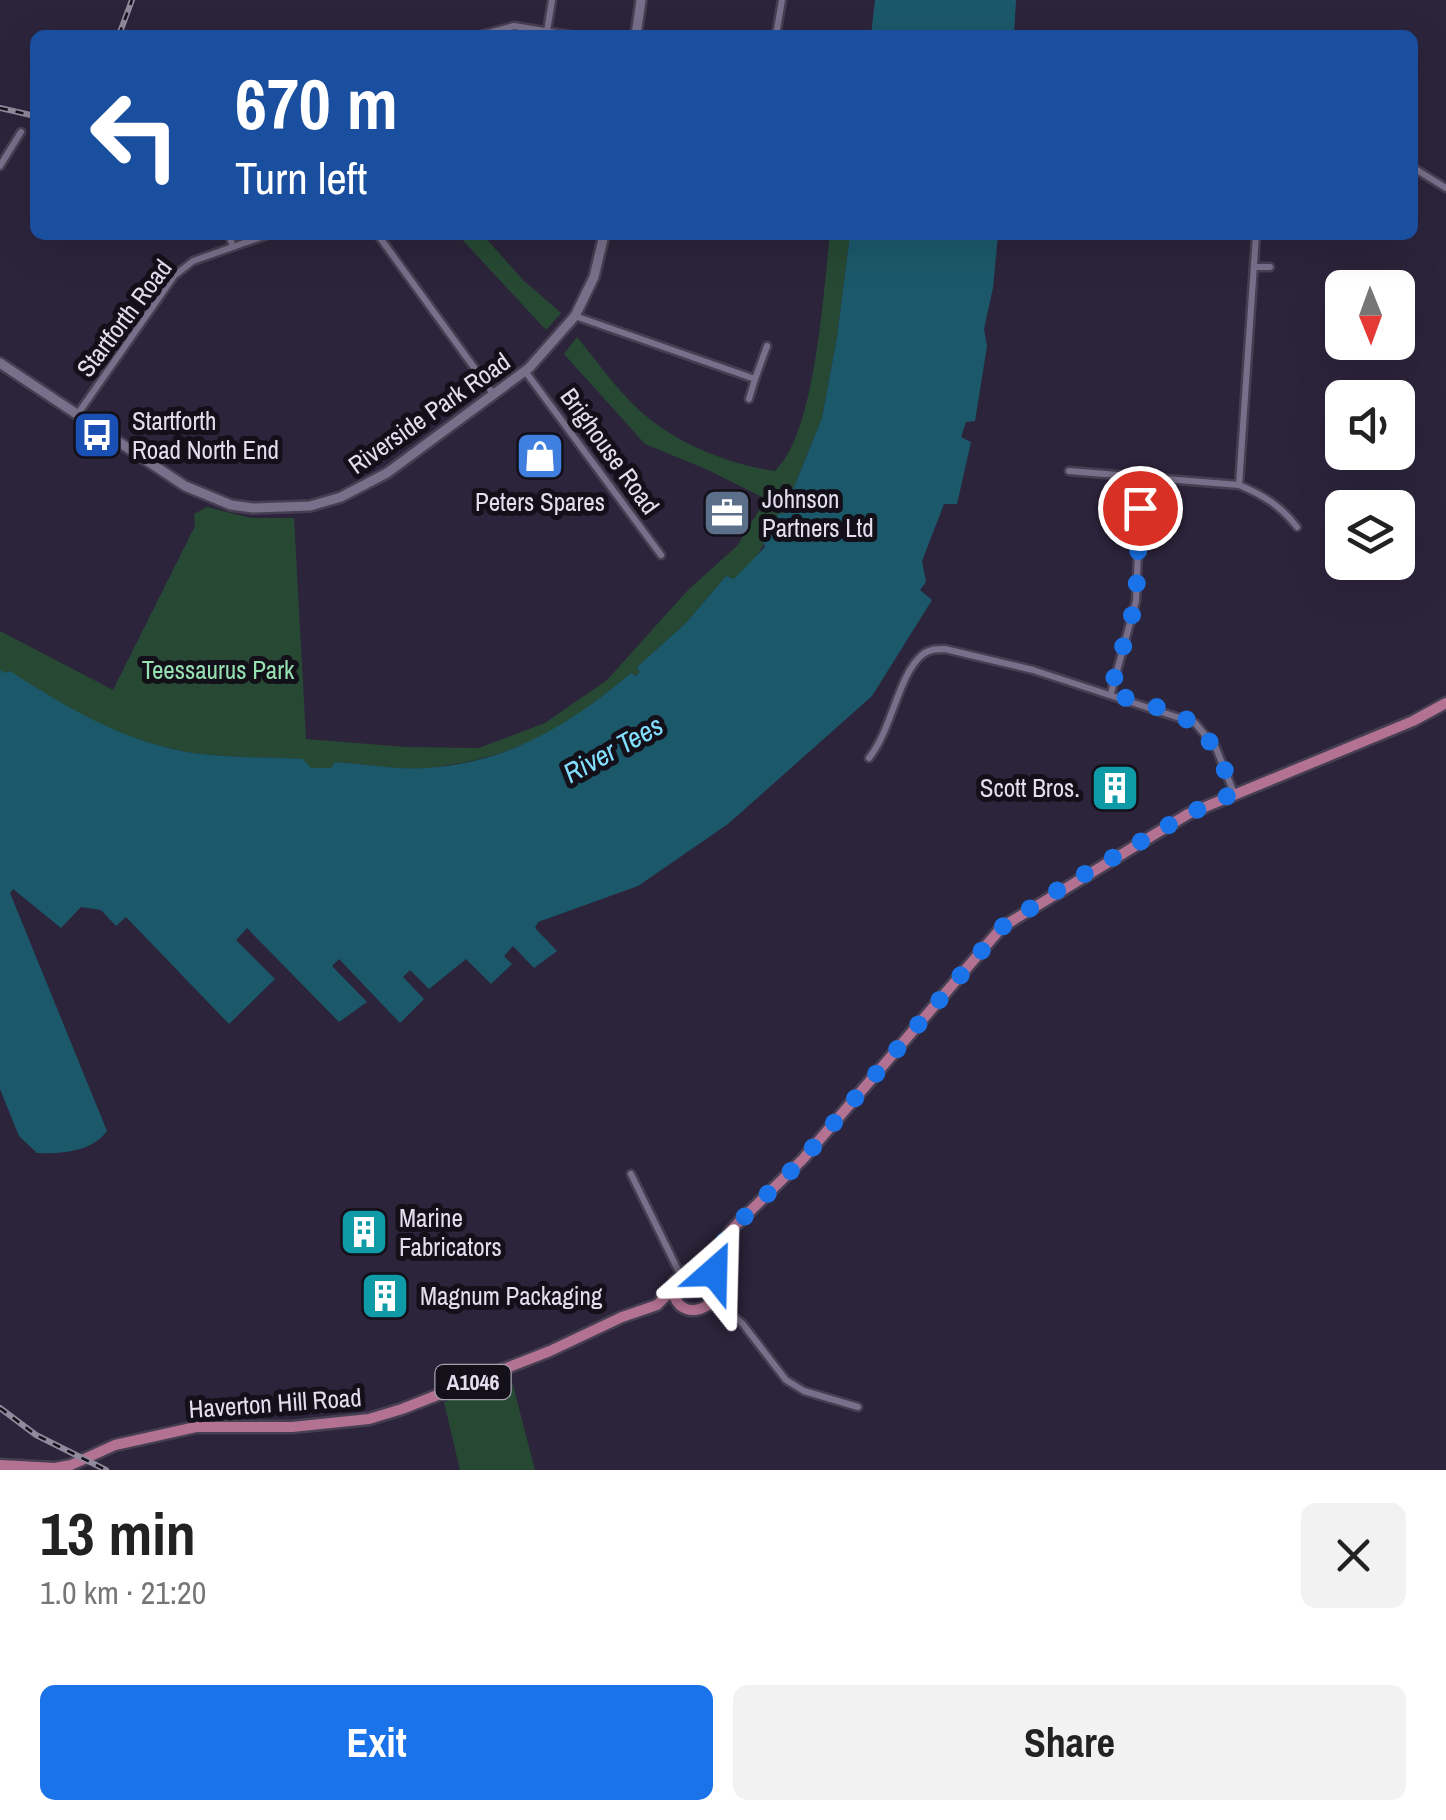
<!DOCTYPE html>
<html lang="en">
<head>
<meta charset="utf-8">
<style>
	body { margin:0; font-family:"Archivo Narrow",sans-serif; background:#f2f2f2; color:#222; height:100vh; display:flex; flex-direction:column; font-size:38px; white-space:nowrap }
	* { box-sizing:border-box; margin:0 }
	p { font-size:32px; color:#767676 }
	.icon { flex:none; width:55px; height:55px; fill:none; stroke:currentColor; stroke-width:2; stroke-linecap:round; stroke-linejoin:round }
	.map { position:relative; height:1470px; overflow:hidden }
	.details { display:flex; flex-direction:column; background:#fff; flex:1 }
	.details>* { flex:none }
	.top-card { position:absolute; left:30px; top:30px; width:1388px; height:210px; border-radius:15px; box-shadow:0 10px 40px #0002; background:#1a4fa0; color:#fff; overflow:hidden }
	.needle { width:65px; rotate:179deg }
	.tools { position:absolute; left:1325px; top:270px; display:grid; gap:20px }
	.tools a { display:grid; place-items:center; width:90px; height:90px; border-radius:15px; background:#fff; box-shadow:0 10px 40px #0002; font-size:50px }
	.pin { position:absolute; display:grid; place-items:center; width:85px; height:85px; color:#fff; margin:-42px; border:5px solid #fff; border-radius:50%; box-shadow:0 2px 10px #0007 }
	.me { position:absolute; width:110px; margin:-55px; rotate:25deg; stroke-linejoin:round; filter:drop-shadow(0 0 8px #0008) }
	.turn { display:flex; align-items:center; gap:35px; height:210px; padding:0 40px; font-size:45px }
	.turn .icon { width:130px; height:130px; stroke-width:2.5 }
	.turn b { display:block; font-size:70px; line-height:85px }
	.round { display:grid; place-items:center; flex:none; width:105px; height:105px; border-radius:15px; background:#f2f2f2 }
	.overview { display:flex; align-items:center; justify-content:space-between; height:170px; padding:0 40px }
	h1 { font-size:60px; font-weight:800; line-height:75px }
	.button { display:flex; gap:20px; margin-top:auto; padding:20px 40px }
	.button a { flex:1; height:115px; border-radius:15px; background:#1a73e8; color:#fff; font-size:40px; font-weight:800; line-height:115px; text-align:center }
	.button a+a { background:#f2f2f2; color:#222 }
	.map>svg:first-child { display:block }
	.green { fill:#274934 }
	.water { fill:#1b596a }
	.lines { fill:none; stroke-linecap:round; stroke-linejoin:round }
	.street-casing { stroke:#463f52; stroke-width:11 }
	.secondary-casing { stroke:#463f52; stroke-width:14 }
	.primary-casing { stroke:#463f52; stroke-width:15 }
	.street { stroke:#78708b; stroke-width:6 }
	.secondary { stroke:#78708b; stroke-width:9 }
	.primary { stroke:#b37292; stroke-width:10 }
	.rail-casing { stroke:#908a9d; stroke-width:6 }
	.rail { stroke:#13101a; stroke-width:2.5; stroke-dasharray:8; stroke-linecap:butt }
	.route { stroke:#1a73e8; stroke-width:18; stroke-dasharray:0 32.4 }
	.labels { text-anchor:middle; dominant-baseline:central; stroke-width:10; stroke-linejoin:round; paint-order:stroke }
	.shield { fill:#13101a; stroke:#a5a0ae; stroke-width:2.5 }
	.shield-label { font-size:22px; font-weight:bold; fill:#e3deee }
	.street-label { font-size:25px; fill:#e3deee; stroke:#13101a }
	.poi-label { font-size:25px; fill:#e3deee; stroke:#13101a; text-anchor:start }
	.park-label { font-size:25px; fill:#96e0b2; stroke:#13101a }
	.water-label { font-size:28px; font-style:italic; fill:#82dffd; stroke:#13101a }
</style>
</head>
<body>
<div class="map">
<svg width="1446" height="1470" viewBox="0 0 1446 1470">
	<rect width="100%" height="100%" fill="#2c243b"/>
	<g class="green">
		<path d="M458 235H483L523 280 561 313 546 330Z"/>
		<path d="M830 235H850L837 337 822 418 787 504 789 508C768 530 761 560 734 579L726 576 687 622 637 667 640 672 634 676 631 673C565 729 516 758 429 768 400 771 365 764 335 762L331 768H311L302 759C266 757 228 758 193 753 127 742 55 707 0 670V631L113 690 195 526 194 514 207 507 251 518H294L306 739 406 747 479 748 545 723 607 680 688 590 737 546 766 499 708 470 645 444 564 354 577 337C597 361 616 389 639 410 675 443 727 464 775 471 816 433 823 292 830 235Z"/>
		<path d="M510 1374 535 1470H460L444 1402Z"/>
	</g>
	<g class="water">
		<path d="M875 0H1016L1014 35H871Z"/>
		<path d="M850 235H998L993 288 984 329 987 346 975 421 966 422 961 437 971 442 957 504H944L922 561 926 582 920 590 932 600 872 696 728 824 638 886 538 922 535 928 557 951 534 968 513 946 504 956 512 964 491 984 466 959 429 989 410 970 403 977 424 999 400 1023 339 959 332 966 367 1002 339 1022 247 928 236 940 275 979 229 1024 126 917 116 926 101 910 81 907 61 928 13 889 10 893 107 1131C92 1152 61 1154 37 1153L19 1136 0 1089V670L5 673 10 671C67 708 124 742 193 753 229 758 267 757 303 759L311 768H331L335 762C365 764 397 770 427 768 508 763 571 724 631 673L635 676 640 672 637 667 687 622 726 576 734 579 765 547 763 541 779 513 782 514 789 508 787 504 822 418 837 337Z"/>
	</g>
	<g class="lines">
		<g class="street-casing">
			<g id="street">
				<path d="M547 31 552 0"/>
				<path d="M481 35 514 26 569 35"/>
				<path d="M776 35 782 0"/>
				<path d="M0 166 21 132"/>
				<path d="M1412 167 1446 188"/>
				<path d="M229 235 233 247"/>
				<path d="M378 235 494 395"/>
				<path d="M1254 267H1270"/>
				<path d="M575 316 755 379 767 346"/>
				<path d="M525 371 661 555"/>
				<path d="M749 399 755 379"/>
				<path d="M77 415 174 276 193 261 267 235"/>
				<path d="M1069 471 1239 485C1263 495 1281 506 1297 527"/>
				<path d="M1239 485 1256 235"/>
				<path d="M1111 693 1136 601 1141 477"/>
				<path d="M869 758C892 730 898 675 922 655 929 649 937 649 945 649L1033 670 1195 723 1216 748 1234 793"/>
				<path d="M631 1174 680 1274"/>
				<path d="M712 1299 742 1323 786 1380 804 1391 858 1407"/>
			</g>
		</g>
		<g class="secondary-casing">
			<g id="secondary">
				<path d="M636 35 641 0"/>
				<path d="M0 363 185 486 231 505 253 508 310 506 341 497 387 473 529 368 575 316 594 277 604 235"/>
			</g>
		</g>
		<g class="primary-casing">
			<g id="primary">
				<path d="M694 1270 712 1258 731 1230 803 1159 1002 927 1188 814 1413 721 1446 703"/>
				<path d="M713 1284 702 1272 687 1271 675 1281 674 1296C680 1311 694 1314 708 1305 717 1292 714 1271 719 1254"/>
				<path d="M0 1465 55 1468 71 1465 115 1445 196 1427H292L369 1419 402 1409 550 1351 622 1317 657 1305 673 1289"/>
			</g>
		</g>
		<use href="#street" class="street"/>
		<use href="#secondary" class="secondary"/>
		<use href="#primary" class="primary"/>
		<g class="rail-casing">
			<g id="rail">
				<path d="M119 35 132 0"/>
				<path d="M0 108 35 116"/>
				<path d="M0 1408 36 1435 106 1470"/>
			</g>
		</g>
		<use href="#rail" class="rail"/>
	</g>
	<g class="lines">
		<path class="route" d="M714 1272 722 1245 731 1230 803 1159 1002 927 1064 886 1188 814 1234 793C1203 711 1189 718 1110 693L1136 601 1140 508"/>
	</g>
	<defs>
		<g id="bus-square" transform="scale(2.5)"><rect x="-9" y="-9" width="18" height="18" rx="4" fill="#1a4fb4" stroke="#13101a"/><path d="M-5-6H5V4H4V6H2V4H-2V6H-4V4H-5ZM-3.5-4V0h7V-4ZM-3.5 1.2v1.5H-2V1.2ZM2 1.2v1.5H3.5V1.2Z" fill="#fff"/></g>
		<g id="shop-square" transform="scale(2.5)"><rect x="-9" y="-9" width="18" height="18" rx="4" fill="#3f7fe0" stroke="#13101a"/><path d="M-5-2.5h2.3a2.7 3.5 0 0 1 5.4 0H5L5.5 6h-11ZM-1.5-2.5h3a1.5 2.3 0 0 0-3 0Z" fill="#fff"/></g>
		<g id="office-square" transform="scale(2.5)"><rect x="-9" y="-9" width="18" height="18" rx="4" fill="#5c6f8a" stroke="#13101a"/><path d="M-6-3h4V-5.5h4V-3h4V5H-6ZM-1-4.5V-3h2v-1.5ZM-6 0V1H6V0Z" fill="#fff"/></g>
		<g id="building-square" transform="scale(2.5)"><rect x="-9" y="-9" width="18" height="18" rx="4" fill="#0f9aa8" stroke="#13101a"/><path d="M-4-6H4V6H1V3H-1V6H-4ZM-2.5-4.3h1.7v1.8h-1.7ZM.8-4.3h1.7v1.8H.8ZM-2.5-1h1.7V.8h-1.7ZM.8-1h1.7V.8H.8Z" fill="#fff"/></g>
	</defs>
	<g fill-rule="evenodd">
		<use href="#bus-square" x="97" y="435"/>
		<use href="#shop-square" x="540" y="456"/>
		<use href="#office-square" x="727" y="513"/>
		<use href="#building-square" x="1115" y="788"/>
		<use href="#building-square" x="364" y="1232"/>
		<use href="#building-square" x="385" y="1296"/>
	</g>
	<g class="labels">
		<rect class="shield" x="435.5" y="1365" width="75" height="34" rx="8"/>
		<g class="shield-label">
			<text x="473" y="1382">A1046</text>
		</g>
		<g class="street-label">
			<text transform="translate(124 318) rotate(-53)">Startforth Road</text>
			<text transform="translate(429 413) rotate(-35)">Riverside Park Road</text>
			<text transform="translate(610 451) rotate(54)">Brighouse Road</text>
			<text transform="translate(275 1403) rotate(-4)">Haverton Hill Road</text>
		</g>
		<g class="poi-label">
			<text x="132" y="421">Startforth<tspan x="132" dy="29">Road North End</tspan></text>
			<text x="762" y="499">Johnson<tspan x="762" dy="29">Partners Ltd</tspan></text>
			<text x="540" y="502" text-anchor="middle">Peters Spares</text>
			<text x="1080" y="788" text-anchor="end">Scott Bros.</text>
			<text x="399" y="1218">Marine<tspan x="399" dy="29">Fabricators</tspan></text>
			<text x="420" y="1296">Magnum Packaging</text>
		</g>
		<g class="park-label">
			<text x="218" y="670">Teessaurus Park</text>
		</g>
		<g class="water-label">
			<text transform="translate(613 749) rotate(-29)">River Tees</text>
		</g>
	</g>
</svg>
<div class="tools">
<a><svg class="needle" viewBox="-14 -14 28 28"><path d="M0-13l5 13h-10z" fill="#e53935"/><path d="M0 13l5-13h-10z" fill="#767676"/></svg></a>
<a><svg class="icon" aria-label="sound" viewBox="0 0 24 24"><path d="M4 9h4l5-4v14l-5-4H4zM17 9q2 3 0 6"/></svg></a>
<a><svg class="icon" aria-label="layers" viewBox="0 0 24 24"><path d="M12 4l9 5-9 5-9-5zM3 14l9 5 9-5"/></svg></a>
</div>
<div class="pin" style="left:1140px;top:508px;background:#d93025"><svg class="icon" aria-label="arrive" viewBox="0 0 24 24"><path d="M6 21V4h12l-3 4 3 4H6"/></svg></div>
<svg class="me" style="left:714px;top:1272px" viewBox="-20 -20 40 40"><path d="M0-17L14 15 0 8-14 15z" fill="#1a73e8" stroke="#fff" stroke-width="4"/></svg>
<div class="top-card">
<div class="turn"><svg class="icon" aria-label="left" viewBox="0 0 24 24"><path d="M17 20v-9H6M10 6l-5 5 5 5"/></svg><div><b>670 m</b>Turn left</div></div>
</div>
</div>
<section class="details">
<div class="overview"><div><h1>13 min</h1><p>1.0 km · 21:20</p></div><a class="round"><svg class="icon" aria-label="close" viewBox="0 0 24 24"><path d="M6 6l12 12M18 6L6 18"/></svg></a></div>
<div class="button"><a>Exit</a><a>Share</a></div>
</section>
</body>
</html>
